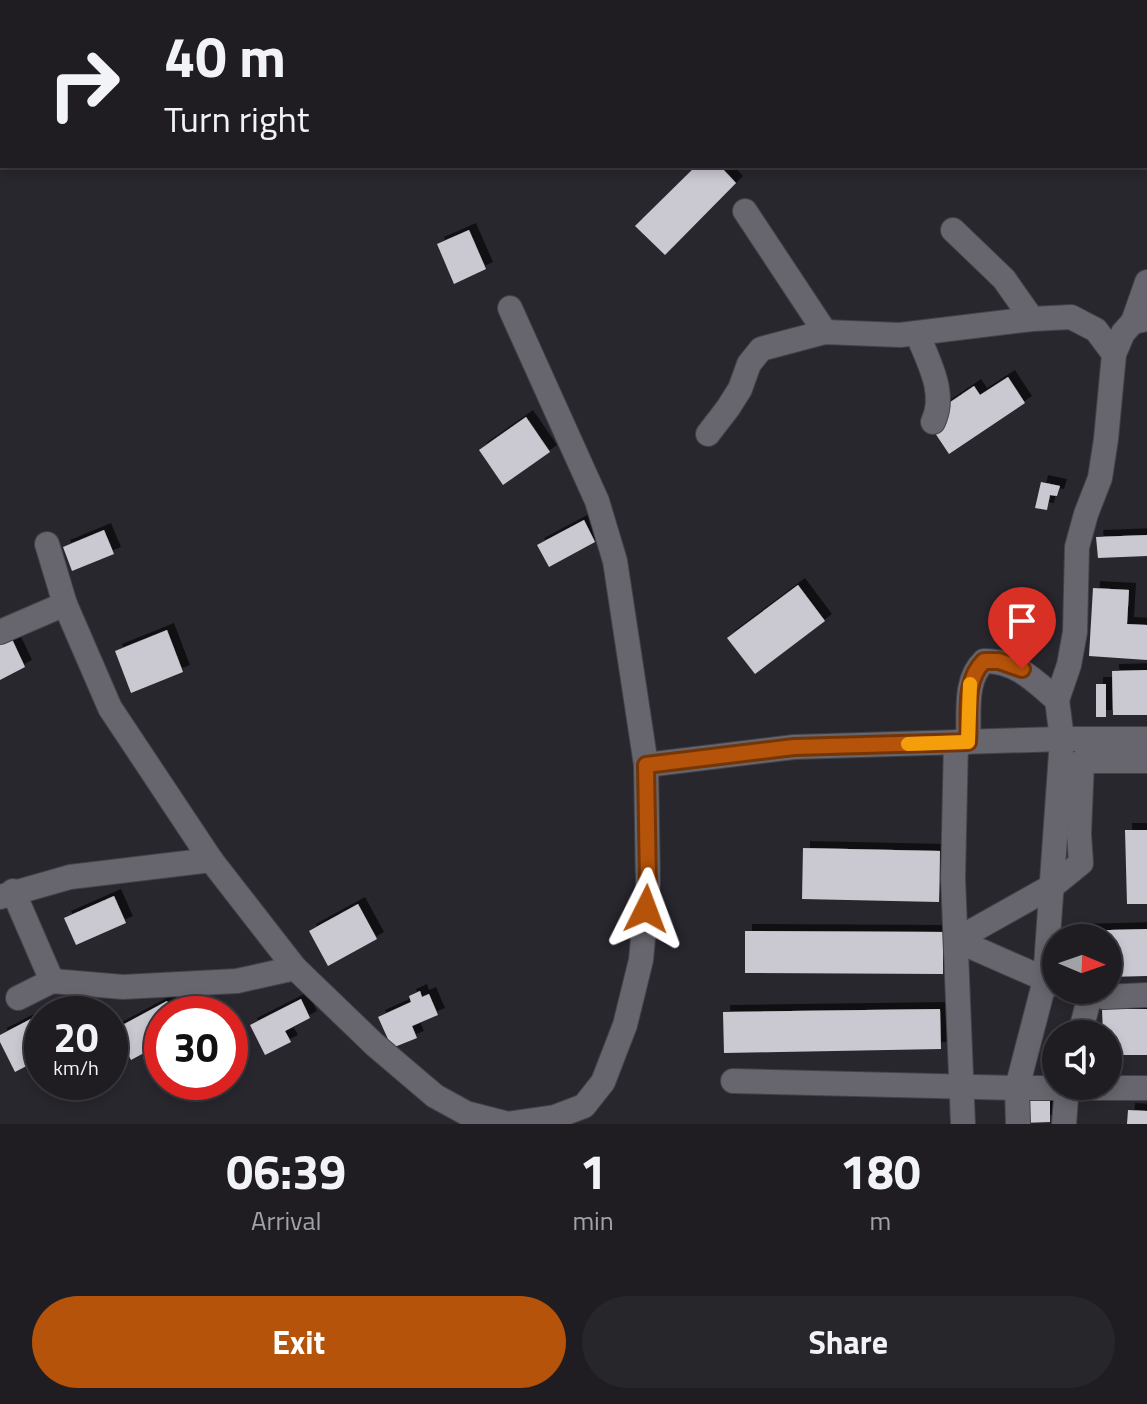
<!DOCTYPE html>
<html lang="en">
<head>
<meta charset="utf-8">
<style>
	body { margin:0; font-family:"Titillium Web",sans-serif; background:#27262a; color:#f1f3f6; height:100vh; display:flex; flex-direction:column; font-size:30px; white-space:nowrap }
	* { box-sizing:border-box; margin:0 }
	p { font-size:26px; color:#a1a2a5 }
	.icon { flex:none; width:44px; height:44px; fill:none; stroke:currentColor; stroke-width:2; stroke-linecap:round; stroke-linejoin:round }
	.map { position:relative; height:1124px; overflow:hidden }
	.sheet { display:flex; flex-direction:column; background:#1f1d22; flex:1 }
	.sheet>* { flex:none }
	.hud { position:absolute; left:0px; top:0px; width:1148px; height:168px; box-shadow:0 4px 12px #0003,0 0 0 2px #3c3b40; background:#1f1d22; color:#f1f3f6; overflow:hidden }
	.needle { width:52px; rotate:92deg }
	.buttons { position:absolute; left:1042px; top:924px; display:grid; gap:16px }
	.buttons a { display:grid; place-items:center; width:80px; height:80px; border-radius:50%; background:#1f1d22; box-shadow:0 4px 12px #0003,0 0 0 2px #3c3b40; font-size:40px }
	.speed { position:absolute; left:24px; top:996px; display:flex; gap:16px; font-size:40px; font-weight:700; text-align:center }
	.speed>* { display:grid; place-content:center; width:104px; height:104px; border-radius:50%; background:#1f1d22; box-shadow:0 4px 12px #0003,0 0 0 2px #3c3b40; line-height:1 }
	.speed small { font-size:20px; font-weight:400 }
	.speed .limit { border:12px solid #d22; background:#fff; color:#111 }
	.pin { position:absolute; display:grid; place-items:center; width:68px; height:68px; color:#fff; margin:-82px -34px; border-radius:50% 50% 50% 0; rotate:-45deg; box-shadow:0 0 8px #0007 }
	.pin .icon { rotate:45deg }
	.me { position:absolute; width:88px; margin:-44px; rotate:3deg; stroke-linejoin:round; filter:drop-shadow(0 0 6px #0008) }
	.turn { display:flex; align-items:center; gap:28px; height:168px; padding:0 32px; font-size:36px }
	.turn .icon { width:104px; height:104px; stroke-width:2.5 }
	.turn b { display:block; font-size:56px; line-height:68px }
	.eta { display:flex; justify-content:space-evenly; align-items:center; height:136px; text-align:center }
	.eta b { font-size:48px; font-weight:700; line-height:56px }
	.action { display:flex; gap:16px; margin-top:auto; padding:16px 32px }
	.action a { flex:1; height:92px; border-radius:48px; background:#b45309; color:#fff; font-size:32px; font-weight:700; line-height:92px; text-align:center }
	.action a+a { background:#27262a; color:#f1f3f6 }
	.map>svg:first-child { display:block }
	.building { fill:#cac9d2; filter:url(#shadow) }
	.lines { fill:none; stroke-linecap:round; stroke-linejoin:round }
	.minor-casing { stroke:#444249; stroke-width:26 }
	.minor { stroke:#67666e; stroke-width:24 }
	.route-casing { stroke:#753606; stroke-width:20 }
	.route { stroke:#b45309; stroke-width:14 }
	.slow { stroke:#f59e0b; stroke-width:14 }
</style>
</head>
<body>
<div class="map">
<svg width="1147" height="1124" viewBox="0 0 1147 1124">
	<defs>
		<filter id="shadow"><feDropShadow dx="7" dy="-7" stdDeviation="0" flood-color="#0009"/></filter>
	</defs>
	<rect width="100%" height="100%" fill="#29272e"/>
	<g class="building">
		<path d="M696 166H720L736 183 665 255 635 226Z"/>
		<path d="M469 230 486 269 454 284 437 244Z"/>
		<path d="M1008 377 1025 403 949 454 931 427 949 416 943 407 974 386 980 395Z"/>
		<path d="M526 417 550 452 503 485 479 450Z"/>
		<path d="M1041 482 1060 486 1057 496 1050 495 1047 510 1035 508Z"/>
		<path d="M584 520 595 542 549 567 537 545Z"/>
		<path d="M104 530 114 554 72 571 63 547Z"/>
		<path d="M1147 535V556L1098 558 1096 537Z"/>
		<path d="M798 585 825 621 755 674 727 638Z"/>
		<path d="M1093 588 1129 590 1127 624 1147 625V660L1089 656Z"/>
		<path d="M167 630 183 672 131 693 115 651Z"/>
		<path d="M10 635 25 667 0 680V640Z"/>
		<path d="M1147 670V715H1113L1112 671Z"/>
		<rect x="1096" y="684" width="10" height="33"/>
		<path d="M1125 830H1147V904H1127Z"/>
		<path d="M803 848 940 851 939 902 802 899Z"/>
		<path d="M114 896 126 923 76 945 64 918Z"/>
		<path d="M358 904 377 939 328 966 309 931Z"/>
		<path d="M1147 929V976L1108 977V938H1073V931Z"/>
		<path d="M745 931 943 932V974L745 973Z"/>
		<path d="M420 991 422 997 429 994 438 1015 412 1026 417 1038 392 1048 378 1017 411 1002 409 996Z"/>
		<path d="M301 999 310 1018 285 1031 291 1042 265 1055 250 1025Z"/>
		<path d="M167 1001 174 1014H162V1032L151 1038 155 1047 131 1060 115 1029Z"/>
		<path d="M940 1009 941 1049 724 1053 723 1012Z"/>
		<path d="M1102 1009H1147V1055H1108V1034H1103Z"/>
		<path d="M46 1011 48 1014H42V1058L15 1072 0 1042V1035Z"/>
		<path d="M1022 1091H1050V1122L1022 1123Z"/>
		<path d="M1128 1110 1147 1111V1124H1127Z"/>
	</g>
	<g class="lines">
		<g class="minor-casing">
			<g id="minor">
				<path d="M1054 0V2"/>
				<path d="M20 2 22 0"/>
				<path d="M0 19 2 18"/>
				<path d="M745 211 825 332"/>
				<path d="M953 230 1004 279 1032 319"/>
				<path d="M1133 322 1147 282"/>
				<path d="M917 333C928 361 947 393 933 422"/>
				<path d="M708 434 728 408 740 389 749 364 761 349 825 332 900 335 1032 319 1071 317 1096 330 1114 354"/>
				<path d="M47 544 65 604 110 708 211 860 295 968 375 1045 435 1096 466 1113 508 1124 555 1117 584 1106 603 1082 625 1025 641 960 648 884 646 765 615 561 597 501 510 308"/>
				<path d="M0 632 65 604"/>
				<path d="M956 742 953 878 963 1124"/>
				<path d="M968 742C970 715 963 681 984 661 1016 661 1034 680 1057 700"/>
				<path d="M646 765 794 747 1062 739H1147"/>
				<path d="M13 891 52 981"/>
				<path d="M0 897 70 877 211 860"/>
				<path d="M956 940 1054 885 1081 863 1079 834 1082 761H1147"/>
				<path d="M956 940 1056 984"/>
				<path d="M1075 990 1104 997 1147 995"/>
				<path d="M18 998 52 981 123 987 237 981 295 968"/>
				<path d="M1080 1034 1090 995"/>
				<path d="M733 1081 1017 1088H1147"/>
				<path d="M1018 1124 1017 1088 1045 980 1062 739 1057 700 1069 665 1075 632 1077 547 1086 514 1100 478 1106 439 1114 354 1123 333 1133 322 1147 319"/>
				<path d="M1064 1124 1067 1086"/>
			</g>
		</g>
		<use href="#minor" class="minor"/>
	</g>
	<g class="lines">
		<g class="route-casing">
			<path id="route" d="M646 909 648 884 646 765 794 747 968 742C970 715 963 681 984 661H999L1022 669"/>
		</g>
		<use href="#route" class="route"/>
		<path class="slow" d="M908 744 968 742 970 684"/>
	</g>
</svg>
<div class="buttons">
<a><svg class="needle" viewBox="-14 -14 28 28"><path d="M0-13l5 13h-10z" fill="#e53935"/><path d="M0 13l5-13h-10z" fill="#a1a2a5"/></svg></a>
<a><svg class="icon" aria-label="sound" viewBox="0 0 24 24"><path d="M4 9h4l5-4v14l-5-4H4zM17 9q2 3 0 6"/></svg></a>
</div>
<div class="speed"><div>20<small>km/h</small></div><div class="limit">30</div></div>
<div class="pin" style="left:1022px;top:669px;background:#d93025"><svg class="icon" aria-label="arrive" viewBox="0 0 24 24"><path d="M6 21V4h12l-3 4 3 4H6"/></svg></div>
<svg class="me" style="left:646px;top:909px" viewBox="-20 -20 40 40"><path d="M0-17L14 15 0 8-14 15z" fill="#b45309" stroke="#fff" stroke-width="4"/></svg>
<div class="hud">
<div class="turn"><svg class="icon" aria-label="right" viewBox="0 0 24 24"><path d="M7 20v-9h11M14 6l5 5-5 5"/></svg><div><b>40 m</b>Turn right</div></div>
</div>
</div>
<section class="sheet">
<div class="eta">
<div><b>06:39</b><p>Arrival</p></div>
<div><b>1</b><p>min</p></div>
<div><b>180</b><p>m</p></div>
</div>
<div class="action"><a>Exit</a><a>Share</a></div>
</section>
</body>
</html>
